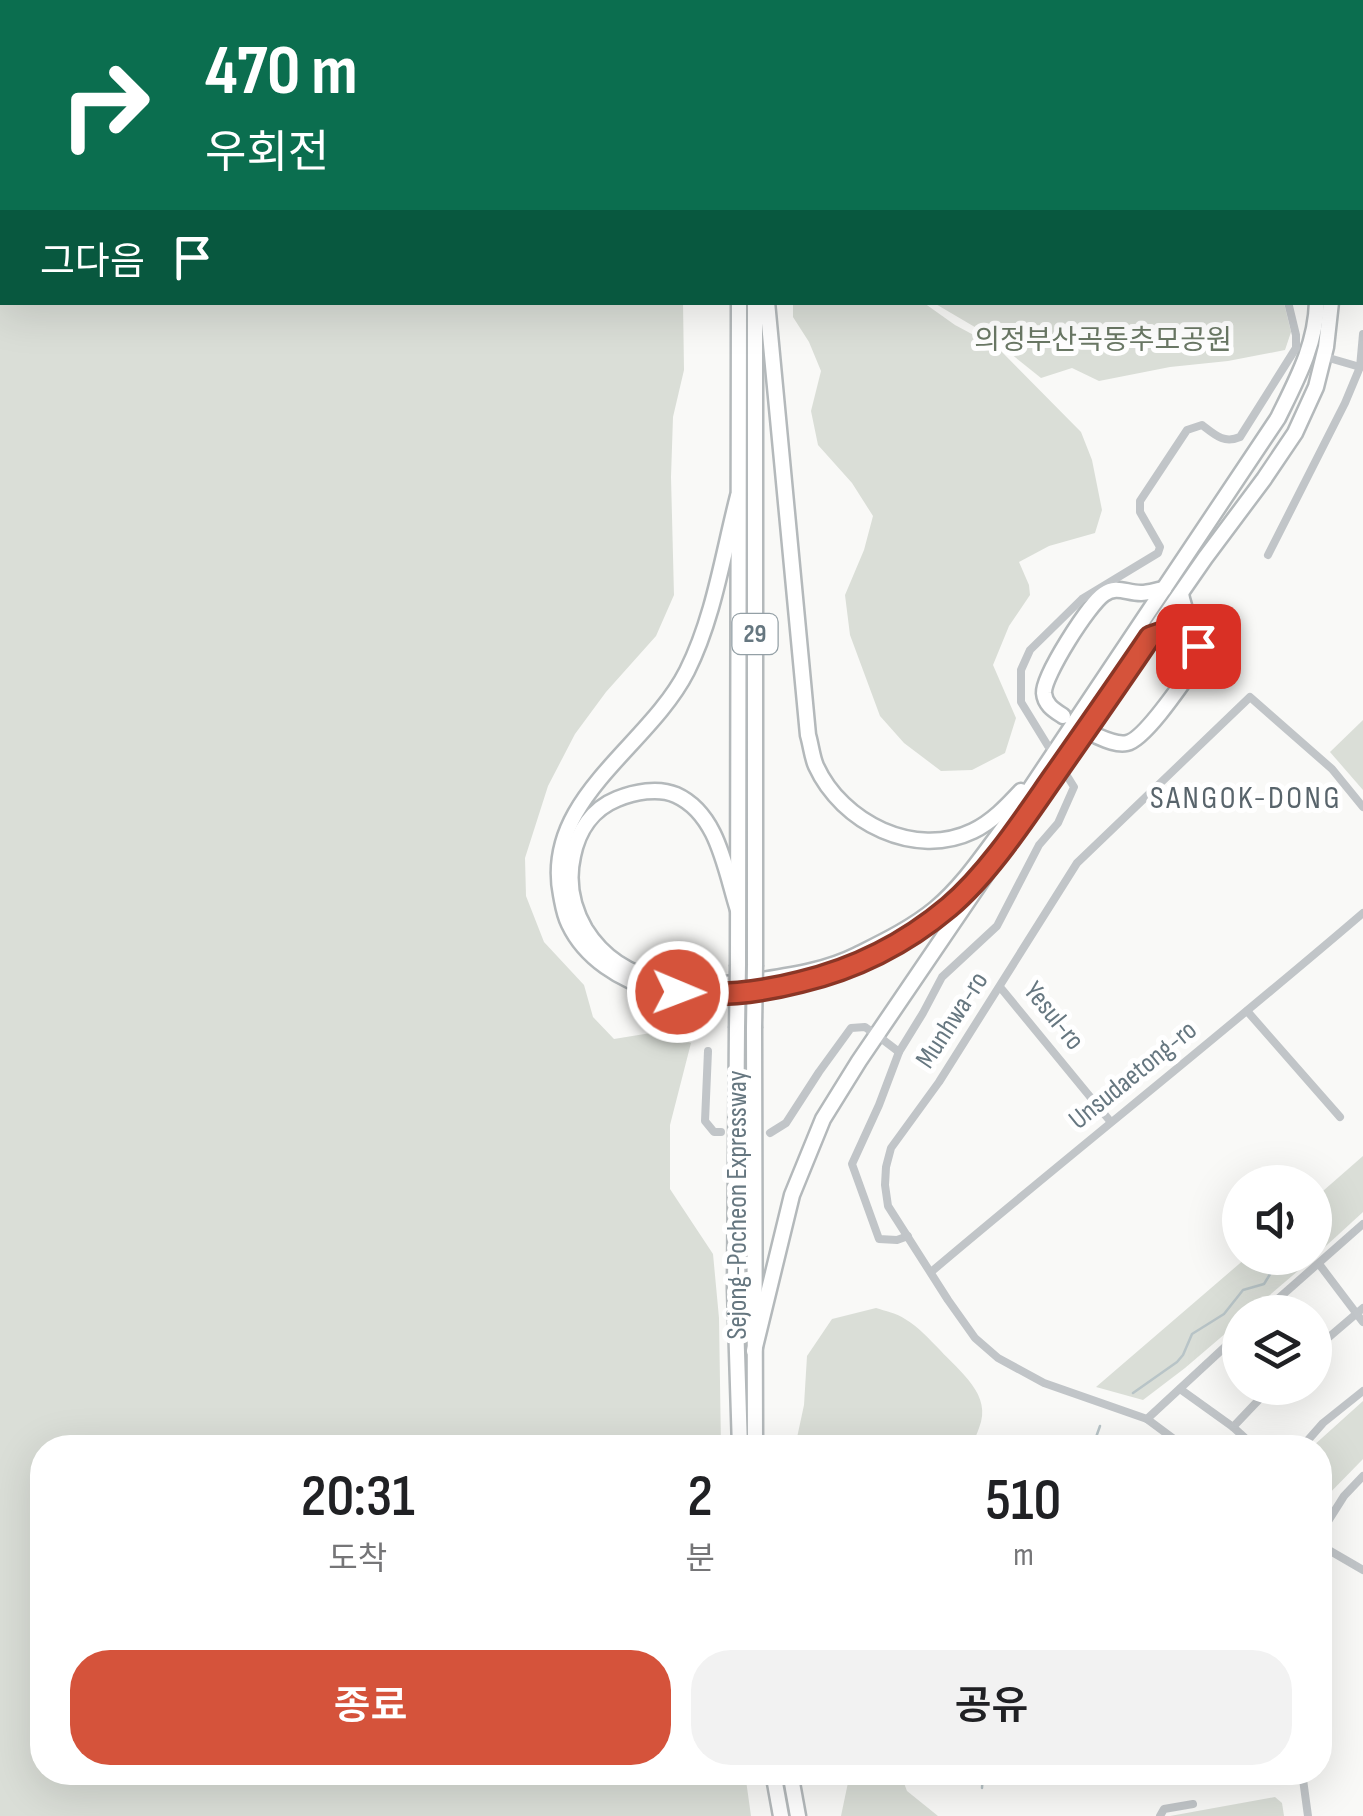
<!DOCTYPE html>
<html lang="ko">
<head>
<meta charset="utf-8">
<style>
	body { margin:0; font-family:"Sofia Sans Condensed","Noto Sans KR",sans-serif; background:#f2f2f2; color:#202124; height:100vh; display:flex; flex-direction:column; font-size:38px; white-space:nowrap }
	* { box-sizing:border-box; margin:0 }
	p { font-size:32px; color:#757577 }
	.icon { flex:none; width:55px; height:55px; fill:none; stroke:currentColor; stroke-width:2; stroke-linecap:round; stroke-linejoin:round }
	.map { position:relative; flex:1; overflow:hidden }
	.sheet { position:absolute; left:30px; top:1435px; width:1302px; height:350px; display:flex; flex-direction:column; background:#fff; border-radius:40px; box-shadow:0 10px 40px #0002 }
	.sheet>* { flex:none }
	.hud { position:absolute; left:0px; top:0px; width:1365px; height:305px; box-shadow:0 10px 40px #0002; background:#0b6e4f; color:#fff; overflow:hidden }
	.tools { position:absolute; left:1222px; top:1165px; display:grid; gap:20px }
	.tools a { display:grid; place-items:center; width:110px; height:110px; border-radius:50%; background:#fff; box-shadow:0 10px 40px #0002; font-size:50px }
	.pin { position:absolute; display:grid; place-items:center; width:85px; height:85px; color:#fff; margin:-42px; border-radius:20px; box-shadow:0 5px 15px #0006 }
	.me { position:absolute; width:110px; margin:-55px; rotate:91deg; stroke-linejoin:round; filter:drop-shadow(0 0 8px #0008) }
	.turn { display:flex; align-items:center; gap:35px; height:210px; padding:0 40px; font-size:45px }
	.turn .icon { width:130px; height:130px; stroke-width:2.5 }
	.turn b { display:block; font-size:70px; line-height:85px }
	.then { display:flex; align-items:center; height:95px; padding:0 40px; background:#0003; gap:20px; font-size:38px }
	.eta { display:flex; justify-content:space-evenly; align-items:center; height:170px; text-align:center }
	.eta b { font-size:60px; font-weight:600; line-height:70px }
	.action { display:flex; gap:20px; margin-top:auto; padding:20px 40px }
	.action a { flex:1; height:115px; border-radius:40px; background:#d5533b; color:#fff; font-size:40px; font-weight:600; line-height:115px; text-align:center }
	.action a+a { background:#f2f2f2; color:#202124 }
	.map>svg:first-child { display:block }
	.green { fill:#daded7 }
	.lines { fill:none; stroke-linecap:round; stroke-linejoin:round }
	.stream { stroke:#b8c4c7; stroke-width:2.5 }
	.motorway-casing { stroke:#b4b9bb; stroke-width:19 }
	.minor { stroke:#c1c5c8; stroke-width:8 }
	.motorway { stroke:#fff; stroke-width:14 }
	.motorway-bridge-casing { stroke:#b4b9bb; stroke-width:19; stroke-linecap:butt }
	.motorway-bridge { stroke:#fff; stroke-width:14 }
	.route-casing { stroke:#8a3626; stroke-width:25 }
	.route { stroke:#d5533b; stroke-width:18 }
	.labels { text-anchor:middle; dominant-baseline:central; stroke-width:10; stroke-linejoin:round; paint-order:stroke }
	.shield { fill:#fff; stroke:#94a0a6; stroke-width:2.5 }
	.shield-label { font-size:25px; font-weight:bold; fill:#667780 }
	.park-label { font-size:28px; fill:#6a7865; stroke:#fff }
	.street-label { font-size:28px; fill:#667780; stroke:#fff }
	.quarter-label { font-size:32px; letter-spacing:2.5px; fill:#58646b; stroke:#fff }
</style>
</head>
<body>
<div class="map">
<svg width="1363" height="1816" viewBox="0 0 1363 1816">
	<rect width="100%" height="100%" fill="#f9f9f7"/>
	<g class="green">
		<path d="M0 260 2 262V302L683 303 684 370 673 417 671 477 674 595 656 636 606 692 575 734 548 786 525 858 526 896 544 942 584 985 593 1017 614 1039 663 1031 691 1043 670 1125V1189L713 1254 719 1318 721 1447 42 1448V1772L745 1773 751 1816H0Z"/>
		<path d="M793 303H924L955 325 998 348 1081 432 1092 460 1102 510 1095 533 1049 546 1019 562 1029 585 1030 595 1009 626 993 665 1016 718 1005 753 972 770 941 771 904 743 880 716 850 635 845 595 864 550 873 516 852 483 818 445 811 411 821 371 809 342 793 317Z"/>
		<path d="M934 303H1284L1291 332 1285 350 1228 361 1170 367 1099 381 1072 368 1041 378 985 333Z"/>
		<path d="M1363 720V790L1330 752Z"/>
		<path d="M1363 1156V1212L1315 1256V1198Z"/>
		<path d="M1246 1258H1313L1250 1312H1240V1321L1185 1368 1143 1400 1096 1387Z"/>
		<path d="M876 1308C885 1311 897 1313 905 1319 919 1327 929 1339 940 1350 960 1372 993 1395 979 1428 976 1436 974 1442 967 1447H795L804 1405 807 1356 832 1319Z"/>
		<path d="M1363 1401V1459L1320 1503V1448L1312 1447Z"/>
		<path d="M850 1773H903L901 1775 907 1791 938 1816H841Z"/>
		<path d="M1275 1797 1282 1803 1284 1816H1170Z"/>
	</g>
	<g class="lines">
		<g class="stream">
			<path d="M1315 1225 1324 1216"/>
			<path d="M1133 1393 1177 1362 1183 1355 1192 1334 1224 1314 1243 1290 1264 1284 1280 1258"/>
			<path d="M1081 1448 1095 1440 1100 1426"/>
			<path d="M982 1788 983 1772"/>
		</g>
		<g class="motorway-casing">
			<g id="motorway">
				<path d="M1287 0 1288 2"/>
				<path d="M1304 0V2"/>
				<path d="M741 2V0"/>
				<path d="M756 2V0"/>
				<path d="M755 302V965"/>
				<path d="M767 302 808 735C811 745 812 757 816 766 842 823 915 859 973 831 992 822 1007 806 1021 791"/>
				<path d="M1151 637 1169 631 1192 632"/>
				<path d="M1063 716C1054 710 1045 705 1044 693 1043 676 1089 604 1104 594 1117 585 1126 593 1141 593 1148 593 1157 590 1164 589"/>
				<path d="M1097 736C1106 740 1117 745 1127 743 1146 739 1187 676 1200 658 1198 636 1185 616 1181 594"/>
				<path d="M738 910C725 869 718 814 676 795 658 787 634 792 617 799 592 809 578 831 573 856 567 882 572 906 585 929 624 992 697 989 762 980 794 975 827 970 857 955 883 942 912 928 935 909 964 885 985 852 1008 822L1278 418C1296 381 1316 345 1317 302"/>
				<path d="M738 965 739 302"/>
				<path d="M657 990C621 981 585 958 569 924 564 914 563 905 561 895 542 799 648 748 687 671 714 617 723 554 738 496"/>
				<path d="M743 992 776 988 801 982"/>
				<path d="M737 1028 735 1289 740 1448"/>
				<path d="M754 1028 755 1448"/>
				<path d="M754 1351 792 1195 823 1119 859 1061 1010 839 1205 558 1264 479 1295 433 1316 387 1326 347 1331 302"/>
				<path d="M773 1772 781 1816"/>
				<path d="M790 1772 798 1816"/>
			</g>
		</g>
		<g class="minor">
			<path d="M20 0V2"/>
			<path d="M0 1 1 0"/>
			<path d="M0 80 2 77"/>
			<path d="M1362 92H1363"/>
			<path d="M1362 273 1363 276"/>
			<path d="M1329 358 1360 367"/>
			<path d="M1268 555 1345 403 1360 367 1363 334"/>
			<path d="M1048 746 1021 702V670L1030 650 1082 599 1158 553 1160 547 1140 512V501L1187 430 1202 425C1215 435 1224 444 1240 437L1296 348V335L1288 302"/>
			<path d="M1000 987 1110 1121"/>
			<path d="M1247 1011 1340 1117"/>
			<path d="M882 1039 899 1052 879 1105 852 1164 879 1239 897 1240 908 1236"/>
			<path d="M708 1051 705 1121 714 1132H721"/>
			<path d="M899 1052 923 1013 942 977 997 926 1039 845 1058 823 1074 787 1064 771"/>
			<path d="M770 1133 786 1123 819 1072 851 1028 865 1027 872 1032"/>
			<path d="M1319 1264 1363 1322"/>
			<path d="M931 1272C1074 1151 1221 1035 1363 913"/>
			<path d="M1263 1312 1363 1224"/>
			<path d="M1315 1349 1363 1308"/>
			<path d="M1180 1389 1233 1427 1256 1448"/>
			<path d="M1147 1419 1240 1333"/>
			<path d="M1233 1427 1270 1388"/>
			<path d="M1186 1448 1147 1419 1044 1383 998 1358 975 1338 948 1300 888 1206 885 1185 886 1167 891 1148 939 1082 1077 863 1250 697 1332 769 1363 807"/>
			<path d="M1301 1448 1323 1423 1363 1391"/>
			<path d="M1320 1534 1344 1496 1363 1476"/>
			<path d="M1320 1545 1363 1570"/>
			<path d="M1302 1772 1308 1816"/>
			<path d="M1160 1816 1164 1809 1193 1804"/>
		</g>
		<use href="#motorway" class="motorway"/>
		<g class="motorway-bridge-casing">
			<g id="motorway-bridge">
				<path d="M737 1028 738 965"/>
				<path d="M754 1028 755 965"/>
			</g>
		</g>
		<use href="#motorway-bridge" class="motorway-bridge"/>
	</g>
	<g class="lines">
		<g class="route-casing">
			<path id="route" d="M678 992C718 997 761 992 800 982 855 969 905 944 949 907 989 873 1024 819 1054 776 1086 730 1119 683 1150 637L1170 630 1192 632 1198 646"/>
		</g>
		<use href="#route" class="route"/>
	</g>
	<g class="labels">
		<rect class="shield" x="732.5" y="614" width="45" height="40" rx="8"/>
		<g class="shield-label">
			<text x="755" y="634">29</text>
		</g>
		<g class="park-label">
			<text x="1103" y="340">의정부산곡동추모공원</text>
		</g>
		<g class="street-label">
			<text transform="translate(1054 1016) rotate(51)">Yesul-ro</text>
			<text transform="translate(952 1020) rotate(-57)">Munhwa-ro</text>
			<text transform="translate(1133 1075) rotate(-39)">Unsudaetong-ro</text>
			<text transform="translate(737 1205) rotate(-90)">Sejong-Pocheon Expressway</text>
		</g>
		<g class="quarter-label">
			<text x="1246" y="798">SANGOK-DONG</text>
		</g>
	</g>
</svg>
<div class="tools">
<a><svg class="icon" aria-label="sound" viewBox="0 0 24 24"><path d="M4 9h4l5-4v14l-5-4H4zM17 9q2 3 0 6"/></svg></a>
<a><svg class="icon" aria-label="layers" viewBox="0 0 24 24"><path d="M12 4l9 5-9 5-9-5zM3 14l9 5 9-5"/></svg></a>
</div>
<div class="pin" style="left:1198px;top:646px;background:#d93025"><svg class="icon" aria-label="arrive" viewBox="0 0 24 24"><path d="M6 21V4h12l-3 4 3 4H6"/></svg></div>
<svg class="me" style="left:678px;top:992px" viewBox="-20 -20 40 40"><circle r="17" fill="#d5533b" stroke="#fff" stroke-width="3"/><path d="M0-11L8 9 0 5-8 9z" fill="#fff"/></svg>
<div class="hud">
<div class="turn"><svg class="icon" aria-label="right" viewBox="0 0 24 24"><path d="M7 20v-9h11M14 6l5 5-5 5"/></svg><div><b>470 m</b>우회전</div></div>
<div class="then">그다음<svg class="icon" aria-label="arrive" viewBox="0 0 24 24"><path d="M6 21V4h12l-3 4 3 4H6"/></svg></div>
</div>
<section class="sheet">
<div class="eta">
<div><b>20:31</b><p>도착</p></div>
<div><b>2</b><p>분</p></div>
<div><b>510</b><p>m</p></div>
</div>
<div class="action"><a>종료</a><a>공유</a></div>
</section>
</div>
</body>
</html>
